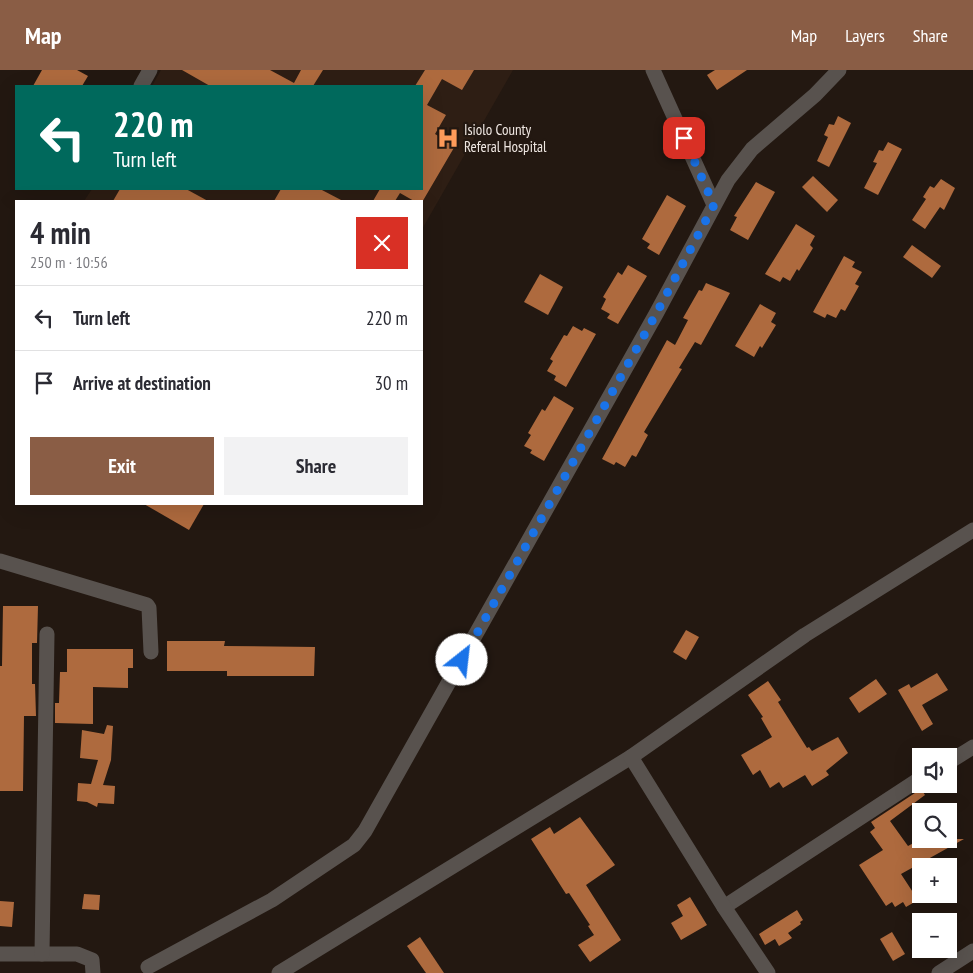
<!DOCTYPE html>
<html lang="en">
<head>
<meta charset="utf-8">
<style>
	body { margin:0; font-family:"PT Sans Narrow",sans-serif; background:#f2f2f3; color:#2b2b33; height:100vh; display:flex; flex-direction:column; font-size:19px; white-space:nowrap }
	* { box-sizing:border-box; margin:0 }
	p { font-size:16px; color:#7c7c81 }
	.icon { flex:none; width:28px; height:28px; fill:none; stroke:currentColor; stroke-width:2; stroke-linecap:round; stroke-linejoin:round }
	.map { position:relative; flex:1; overflow:hidden }
	.drawer { position:absolute; left:15px; top:130px; width:408px; height:305px; display:flex; flex-direction:column; background:#fff; border-radius:0px; box-shadow:0 5px 20px #0002 }
	.drawer>* { flex:none }
	.hud { position:absolute; left:15px; top:15px; width:408px; height:105px; border-radius:0px; box-shadow:0 5px 20px #0002; background:#00695c; color:#fff; overflow:hidden }
	.tools { position:absolute; left:912px; top:678px; display:grid; gap:10px }
	.tools a { display:grid; place-items:center; width:45px; height:45px; border-radius:0px; background:#fff; box-shadow:0 5px 20px #0002; font-size:25px }
	.pin { position:absolute; display:grid; place-items:center; width:42px; height:42px; color:#fff; margin:-21px; border-radius:10px; box-shadow:0 2px 8px #0006 }
	.me { position:absolute; width:55px; margin:-28px; rotate:29deg; stroke-linejoin:round; filter:drop-shadow(0 0 4px #0008) }
	.turn { display:flex; align-items:center; gap:18px; height:105px; padding:0 15px; font-size:22px }
	.turn .icon { width:65px; height:65px; stroke-width:2.5 }
	.turn b { display:block; font-size:35px; line-height:42px }
	.round { display:grid; place-items:center; flex:none; width:52px; height:52px; border-radius:0px; background:#f2f2f3 }
	.head { display:flex; align-items:center; justify-content:space-between; height:85px; padding:0 15px }
	h1 { font-size:30px; font-weight:800; line-height:38px }
	.cta { display:flex; gap:10px; margin-top:auto; padding:10px 15px }
	.cta a { flex:1; height:58px; border-radius:0px; background:#8a5d45; color:#fff; font-size:20px; font-weight:800; line-height:58px; text-align:center }
	.cta a+a { background:#f2f2f3; color:#2b2b33 }
	ul { padding:0; list-style:none }
	li { display:flex; align-items:center; gap:15px; height:65px; padding:0 15px; border-top:1px solid #e1e1e2 }
	li div { flex:1 }
	li b { display:block; font-size:19px }
	li em { font-style:normal }
	header { display:flex; align-items:center; gap:30px; box-sizing:border-box; height:70px; padding:0 25px; background:#8a5d45; color:#fff }
	header strong { font-size:24px }
	nav { display:flex; gap:28px; margin-inline-start:auto; font-size:18px }
	.map>svg:first-child { display:block }
	.built { fill:#2e1e14 }
	.building { fill:#ae6a3e }
	.lines { fill:none; stroke-linecap:round; stroke-linejoin:round }
	.street { stroke:#58524e; stroke-width:15 }
	.route { stroke:#1a73e8; stroke-width:9; stroke-dasharray:0 16.2 }
	.labels { text-anchor:middle; dominant-baseline:central; stroke-width:4.5; stroke-linejoin:round; paint-order:stroke }
	.poi-label { font-size:15px; fill:#efe7e2; stroke:#231811; text-anchor:start }
</style>
</head>
<body>
<header>
<strong>Map</strong>
<nav><a>Map</a><a>Layers</a><a>Share</a></nav>
</header>
<div class="map">
<svg width="973" height="903" viewBox="0 0 973 903">
	<rect width="100%" height="100%" fill="#231811"/>
	<path class="built" d="M161 0H513L421 161V131H84L92 119H421V16H152Z"/>
	<g class="building">
		<path d="M42 0H77L88 6 82 16H33Z"/>
		<path d="M182 0H270L294 13 301 0H323L313 16H210Z"/>
		<path d="M425 0H474L462 20 442 9 427 35 446 45 435 64 455 76 421 134V131H414L400 123 395 131H373L380 119H421V16H415Z"/>
		<path d="M715 0H747L717 20 707 5Z"/>
		<path d="M838 46 851 53 829 97 817 91 828 67 824 65 829 54 834 55Z"/>
		<path d="M888 72 902 79 878 125 864 118 877 93 873 92 879 80 883 81Z"/>
		<path d="M813 106 838 130 827 142 802 117Z"/>
		<path d="M941 109 955 118 944 140 940 137 925 159 912 150 926 129 923 127 930 116 934 118Z"/>
		<path d="M756 112 775 122 748 170 730 160 737 147 734 146Z"/>
		<path d="M120 119H186L208 131H113Z"/>
		<path d="M281 119H320L343 131H274Z"/>
		<path d="M667 125 686 136 659 185 647 178 650 174 642 169Z"/>
		<path d="M796 154 815 166 810 175 813 178 799 201 797 199 790 211 783 207 780 212 765 204Z"/>
		<path d="M912 175 941 196 932 208 903 187Z"/>
		<path d="M844 186 855 192 852 197 862 202 855 214 859 216 845 241 841 239 836 248 827 244 825 248 813 242Z"/>
		<path d="M628 195 647 206 618 254 607 248 610 244 601 239 606 229 603 227 618 202 622 205Z"/>
		<path d="M540 204 563 217 548 245 524 232Z"/>
		<path d="M706 213 730 223 701 275 695 272 679 298 682 299 650 352 644 362 648 365 636 387 632 385 625 397 616 392 614 395 602 389 667 270 675 275 688 250 683 248 699 220 702 221Z"/>
		<path d="M760 234 776 243 771 252 776 255 762 278 760 276 754 287 735 276Z"/>
		<path d="M573 256 582 261 584 258 596 264 566 317 554 310 556 306 547 301 553 291 550 289 564 265 567 266Z"/>
		<path d="M554 326 574 338 544 391 530 383 532 380 524 376 531 365 528 363 542 339 545 341Z"/>
		<path d="M144 434H204L189 460Z"/>
		<path d="M3 536H38L37 573H32V614H35L36 646H24L23 721H0V596H2Z"/>
		<path d="M686 560 699 567 686 590 673 582Z"/>
		<path d="M167 571H225L224 576 315 577 314 606H227V601H167Z"/>
		<path d="M67 579H133V598H128V618L93 617V654L55 653V633H59L60 602H67Z"/>
		<path d="M937 603 948 620 922 635 933 654 922 661 898 620 909 614 911 618Z"/>
		<path d="M876 609 887 624 859 643 849 628Z"/>
		<path d="M768 611 781 630 778 632 807 678 809 677 812 681 838 667 848 683 826 701 829 705 812 716 805 705 783 718 779 712 770 718 760 700 753 705 741 685 772 667 761 648 763 647 748 625Z"/>
		<path d="M107 655 113 656 111 690 103 715 115 716 114 734 98 733 97 737 87 732 77 731 78 713 91 714 98 690 80 688 82 660 104 664Z"/>
		<path d="M921 719 925 725 890 751 908 776 921 769H964L901 804 918 830 906 837 903 832 895 837 892 832 886 836 859 795 883 780 870 762 875 758 871 752Z"/>
		<path d="M580 747 615 795 586 815 621 870 590 892 578 875 594 865 588 856 590 855 569 823 566 824 531 769 550 757 554 764Z"/>
		<path d="M84 824 100 825 99 840 82 839Z"/>
		<path d="M690 827 707 855 681 870 671 853 683 846 677 835Z"/>
		<path d="M0 831 14 832 12 857 0 856Z"/>
		<path d="M797 840 803 850 800 852 801 854 788 863 792 868 779 876 775 869 765 875 759 864Z"/>
		<path d="M892 862 905 884 893 891 880 869Z"/>
		<path d="M420 867 444 903H426L407 876Z"/>
	</g>
	<g class="lines">
		<g class="street">
			<path d="M653 0 714 135"/>
			<path d="M141 16 150 0"/>
			<path d="M0 491 147 535 149 538 151 582"/>
			<path d="M949 692 973 677"/>
			<path d="M724 837 921 708"/>
			<path d="M0 884H77L92 890 93 903"/>
			<path d="M42 884 47 564"/>
			<path d="M148 897 272 830 354 775 365 761 656 244 728 110 752 79 815 25 839 0"/>
			<path d="M279 903 631 687"/>
			<path d="M768 903 724 837 631 687 805 565 973 460"/>
			<path d="M939 903 973 881"/>
		</g>
	</g>
	<g class="lines">
		<path class="route" d="M462 590 656 244 714 135 684 68"/>
	</g>
	<defs>
		<g id="hospital-bare" transform="scale(1.725)"><path d="M-5-5h3v3.5h4V-5h3V5h-3V1.5h-4V5h-3Z" fill="#ff9b5a" stroke="#231811" stroke-width="2.5" paint-order="stroke"/></g>
	</defs>
	<g fill-rule="evenodd">
		<use href="#hospital-bare" x="448" y="68"/>
	</g>
	<g class="labels">
		<g class="poi-label">
			<text x="464" y="59">Isiolo County<tspan x="464" dy="17">Referal Hospital</tspan></text>
		</g>
	</g>
</svg>
<div class="tools">
<a><svg class="icon" aria-label="sound" viewBox="0 0 24 24"><path d="M4 9h4l5-4v14l-5-4H4zM17 9q2 3 0 6"/></svg></a>
<a><svg class="icon" aria-label="search" viewBox="0 0 24 24"><circle cx="10" cy="10" r="6"/><path d="M15 15l6 6"/></svg></a>
<a>+</a>
<a>−</a>
</div>
<div class="pin" style="left:684px;top:68px;background:#d93025"><svg class="icon" aria-label="arrive" viewBox="0 0 24 24"><path d="M6 21V4h12l-3 4 3 4H6"/></svg></div>
<svg class="me" style="left:462px;top:590px" viewBox="-20 -20 40 40"><circle r="19" fill="#fff"/><path d="M0-13L10 11 0 6-10 11z" fill="#1a73e8"/></svg>
<div class="hud">
<div class="turn"><svg class="icon" aria-label="left" viewBox="0 0 24 24"><path d="M17 20v-9H6M10 6l-5 5 5 5"/></svg><div><b>220 m</b>Turn left</div></div>
</div>
<section class="drawer">
<div class="head"><div><h1>4 min</h1><p>250 m · 10:56</p></div><a class="round" style="background:#d93025;color:#fff"><svg class="icon" aria-label="close" viewBox="0 0 24 24"><path d="M6 6l12 12M18 6L6 18"/></svg></a></div>
<ul>
<li><svg class="icon" aria-label="left" viewBox="0 0 24 24"><path d="M17 20v-9H6M10 6l-5 5 5 5"/></svg><div><b>Turn left</b></div><em>220 m</em></li>
<li><svg class="icon" aria-label="arrive" viewBox="0 0 24 24"><path d="M6 21V4h12l-3 4 3 4H6"/></svg><div><b>Arrive at destination</b></div><em>30 m</em></li>
</ul>
<div class="cta"><a>Exit</a><a>Share</a></div>
</section>
</div>
</body>
</html>
